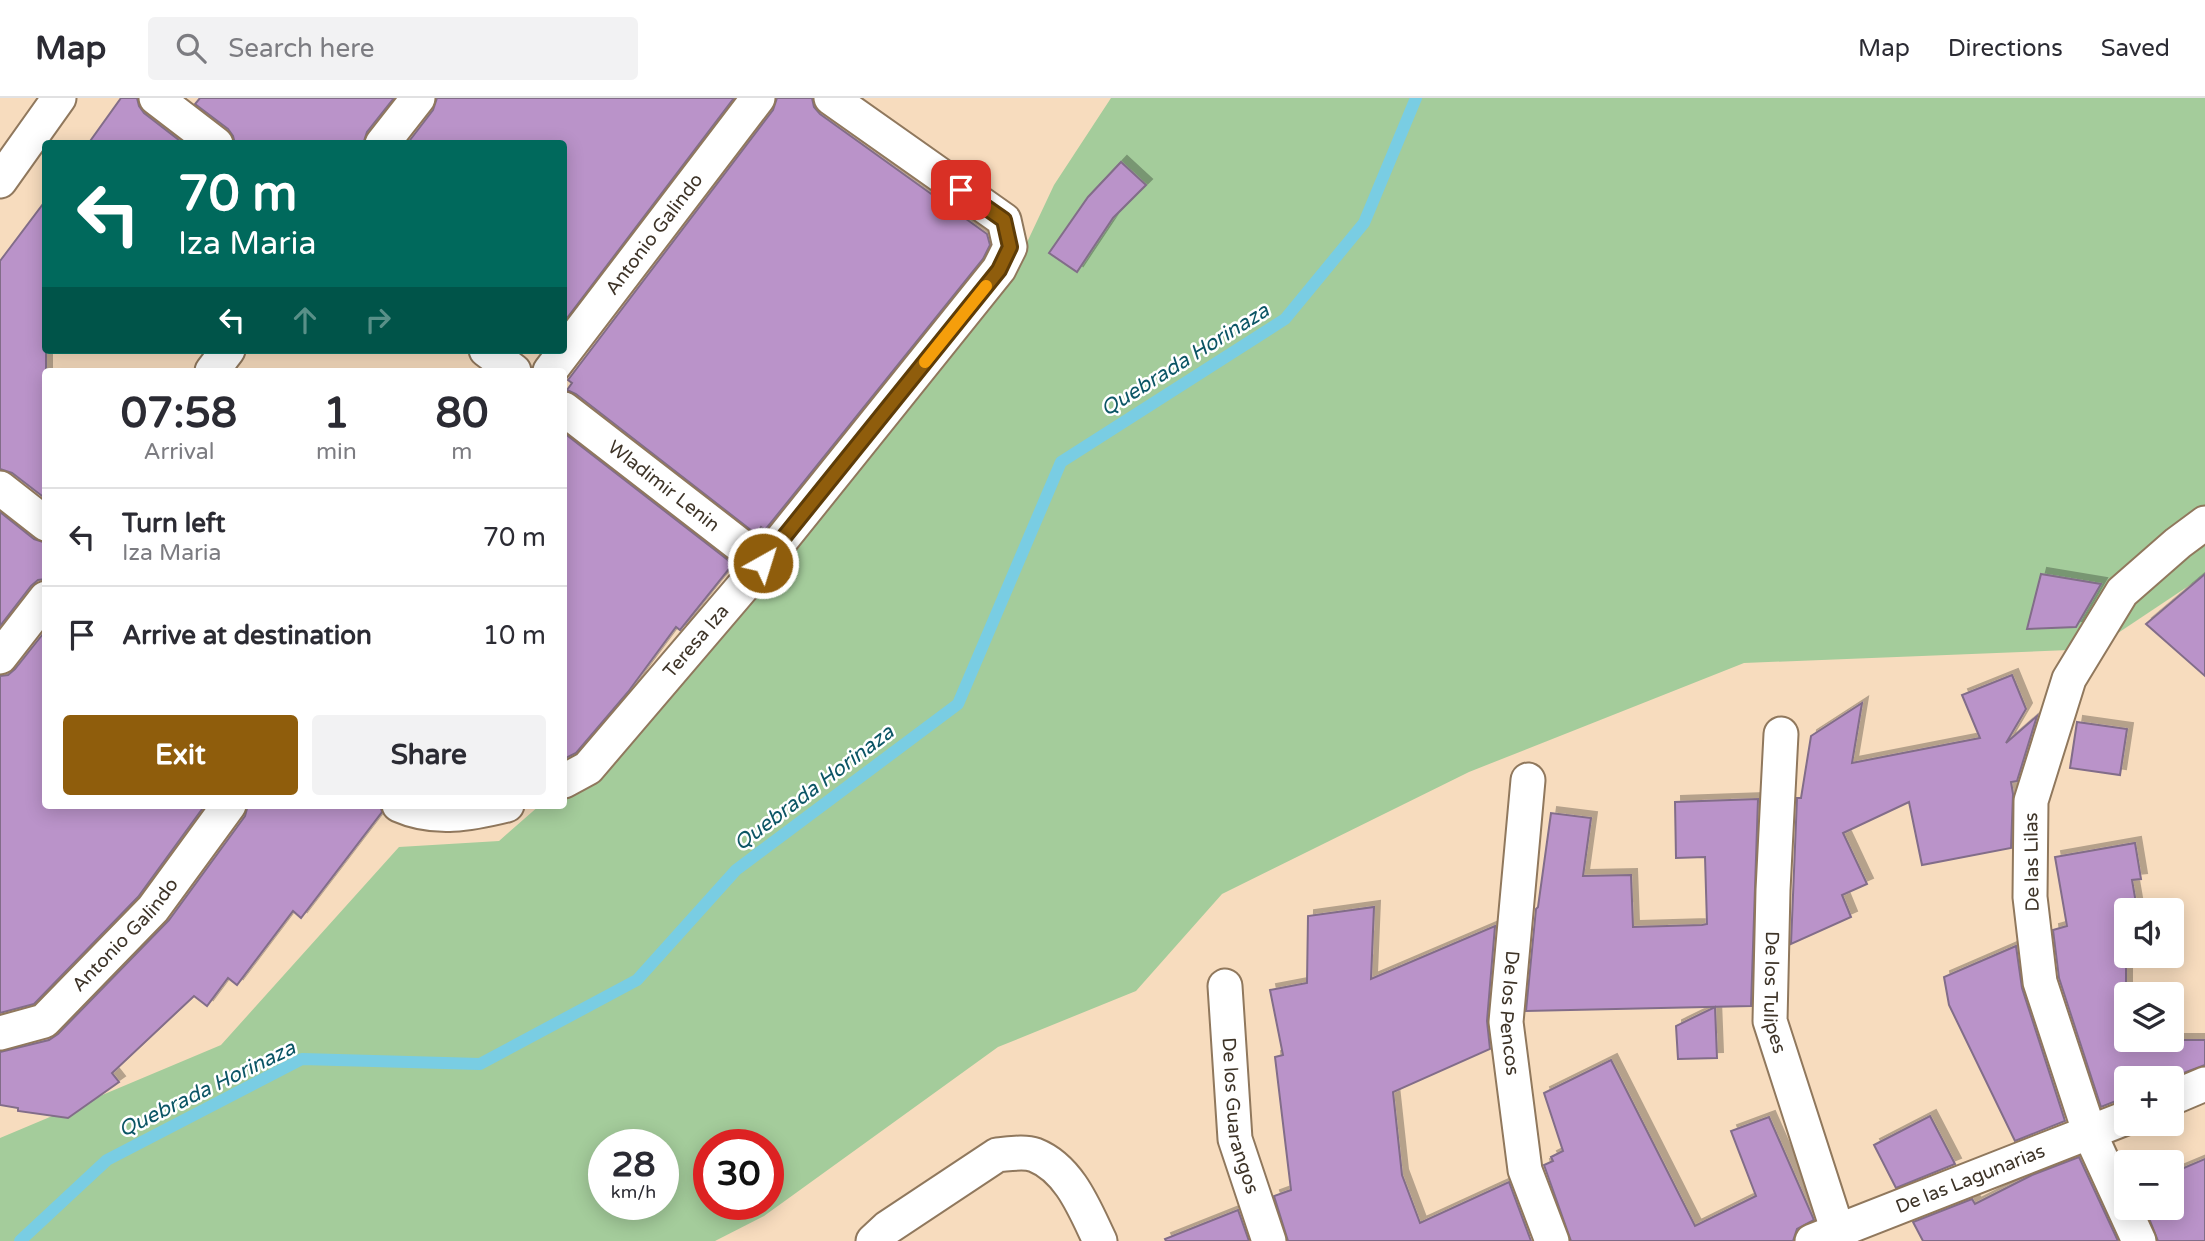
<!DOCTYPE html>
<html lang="en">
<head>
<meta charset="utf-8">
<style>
	body { margin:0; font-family:"Varela Round",sans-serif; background:#f2f2f3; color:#2b2b33; height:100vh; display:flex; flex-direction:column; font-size:26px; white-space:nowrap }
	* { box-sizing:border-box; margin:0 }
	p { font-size:23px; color:#7c7c81 }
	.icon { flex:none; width:38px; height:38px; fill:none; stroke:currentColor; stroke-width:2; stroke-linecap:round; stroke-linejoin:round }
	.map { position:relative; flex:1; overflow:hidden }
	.details { position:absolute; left:42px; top:270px; width:525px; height:441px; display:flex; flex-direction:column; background:#fff; border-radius:7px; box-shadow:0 4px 18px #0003 }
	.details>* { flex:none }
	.guide { position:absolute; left:42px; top:42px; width:525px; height:214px; border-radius:7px; box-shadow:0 4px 18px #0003; background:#00695c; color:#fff; overflow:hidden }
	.tools { position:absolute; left:2114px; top:800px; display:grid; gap:14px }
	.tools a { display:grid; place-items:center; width:70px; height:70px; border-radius:7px; background:#fff; box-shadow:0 4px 18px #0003; font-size:35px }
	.speed { position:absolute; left:588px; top:1031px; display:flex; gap:14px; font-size:35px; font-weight:700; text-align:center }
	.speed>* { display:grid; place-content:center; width:91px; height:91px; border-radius:50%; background:#fff; box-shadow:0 4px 18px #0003; line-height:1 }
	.speed small { font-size:18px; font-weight:400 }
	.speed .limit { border:10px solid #d22; background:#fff; color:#111 }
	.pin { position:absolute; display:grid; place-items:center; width:60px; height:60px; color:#fff; margin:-30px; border-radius:14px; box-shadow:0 4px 10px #0006 }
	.me { position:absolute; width:77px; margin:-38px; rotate:39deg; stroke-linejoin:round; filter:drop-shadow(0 0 5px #0008) }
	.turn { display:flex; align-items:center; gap:24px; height:147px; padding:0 21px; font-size:32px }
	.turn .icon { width:91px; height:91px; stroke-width:2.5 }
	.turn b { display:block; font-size:49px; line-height:60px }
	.lanes { display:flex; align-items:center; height:66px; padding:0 21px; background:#0003; justify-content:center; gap:35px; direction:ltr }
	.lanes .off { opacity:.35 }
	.eta { display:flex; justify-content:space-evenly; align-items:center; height:119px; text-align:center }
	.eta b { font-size:42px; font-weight:800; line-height:49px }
	.button { display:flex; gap:14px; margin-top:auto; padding:14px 21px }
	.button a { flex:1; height:80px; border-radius:7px; background:#8f5d0c; color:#fff; font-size:28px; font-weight:800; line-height:80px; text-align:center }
	.button a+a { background:#f2f2f3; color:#2b2b33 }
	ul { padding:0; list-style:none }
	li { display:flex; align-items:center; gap:21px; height:98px; padding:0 21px; border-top:2px solid #e1e1e2 }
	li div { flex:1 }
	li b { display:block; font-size:26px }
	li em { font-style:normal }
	header { display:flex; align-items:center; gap:42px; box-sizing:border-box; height:98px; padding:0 35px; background:#fff; border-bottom:2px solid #e1e1e2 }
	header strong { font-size:33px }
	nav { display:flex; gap:38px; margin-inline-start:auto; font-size:24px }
	.search { width:490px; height:63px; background:#f2f2f3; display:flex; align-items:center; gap:18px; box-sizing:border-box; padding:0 24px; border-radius:7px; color:#7c7c81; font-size:26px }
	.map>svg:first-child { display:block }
	.green { fill:#a4cc9b; fill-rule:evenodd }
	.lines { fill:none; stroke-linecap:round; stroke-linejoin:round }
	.stream { stroke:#79cde3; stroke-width:12 }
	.building { fill:#ba93c9; stroke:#826d89; stroke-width:2; filter:url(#shadow) }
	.minor-casing { stroke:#90785d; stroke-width:37 }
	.minor { stroke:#fff; stroke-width:33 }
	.route-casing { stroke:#5d3c08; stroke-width:18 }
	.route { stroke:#8f5d0c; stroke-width:12 }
	.slow { stroke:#f59e0b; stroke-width:12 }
	.labels { text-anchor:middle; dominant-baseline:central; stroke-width:5; stroke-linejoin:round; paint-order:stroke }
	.street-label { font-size:19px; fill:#3e3428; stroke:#fff }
	.water-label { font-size:21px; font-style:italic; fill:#0b5565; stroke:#fff }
</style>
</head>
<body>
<header>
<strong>Map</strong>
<div class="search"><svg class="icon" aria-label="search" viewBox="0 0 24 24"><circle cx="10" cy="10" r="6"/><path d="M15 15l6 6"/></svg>Search here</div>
<nav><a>Map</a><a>Directions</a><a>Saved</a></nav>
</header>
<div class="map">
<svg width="2205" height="1143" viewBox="0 0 2205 1143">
	<defs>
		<filter id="shadow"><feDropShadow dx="6" dy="-6" stdDeviation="0" flood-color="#0004"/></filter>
	</defs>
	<rect width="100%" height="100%" fill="#f7dcbe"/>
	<path class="green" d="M1111 0H2205V477L2094 551 1744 565 1469 674 1222 796 1136 893 998 949 764 1118 715 1143H0V1040L221 947 399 749 499 743 540 707H564V687L1022 155 1054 87ZM604 1046H663V1106H604ZM709 1046H768V1106H709Z"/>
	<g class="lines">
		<path class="stream" d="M20 1143 107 1062 302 961 480 966 637 882 736 772 958 606 1061 364 1285 221 1364 125 1416 0"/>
	</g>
	<g class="building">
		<path d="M121 0H137L139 8 144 15 184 46H88Z"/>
		<path d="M200 0H394L367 34 363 46H235L233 38 228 31 195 6Z"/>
		<path d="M437 0H734L564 224V46H407L433 12Z"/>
		<path d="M777 0H812L814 9 820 16 987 136 990 147 983 161 765 432 761 429 756 436 576 296 567 292 572 285 568 282 773 12Z"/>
		<path d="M1121 64 1146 87 1113 120 1077 174 1049 155 1088 99Z"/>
		<path d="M46 102V401L12 375 0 371V163Z"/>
		<path d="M564 335 733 466 680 532 676 529 628 594 576 655 564 661Z"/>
		<path d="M0 414 34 441 46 445V481L38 482 31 488 0 528Z"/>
		<path d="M2041 476 2101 486 2076 529 2027 531Z"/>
		<path d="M2205 476V578L2146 526Z"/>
		<path d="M46 532V707H205L138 799 34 906 0 915V578L8 577 15 571Z"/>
		<path d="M2012 577 2026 611 2006 645 2037 618 2017 683 2011 684 2013 696 2011 750 1922 767 1909 704 1843 735 1867 786 1842 797 1851 819 1791 846 1797 700H1801L1811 638 1862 605 1852 665 1980 640 1962 597Z"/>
		<path d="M2077 624 2127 631 2120 677 2070 670Z"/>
		<path d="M1758 701 1751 908 1526 913 1536 811 1538 809 1551 715 1591 720 1583 778 1631 777 1633 829 1702 827 1707 826 1705 759 1676 760 1675 704Z"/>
		<path d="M248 707H380L382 714 301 820 293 813 237 887 228 880 207 908 194 898 112 975 119 984 68 1020 18 1013V1010L0 1007V954L49 942 58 936 169 822 245 718Z"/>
		<path d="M2135 745 2141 781 2132 782 2137 811 2126 812V858H2134L2136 866 2126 868V942H2205V967L2170 980H2126V999L2101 1009 2059 880 2053 832 2067 828 2055 759Z"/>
		<path d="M1374 809 1371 881 1495 828 1487 923 1490 951 1393 994 1402 1077 1420 1125 1509 1084 1531 1143H1288L1274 1098 1291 1092 1275 959 1283 957 1270 892 1307 885 1308 818Z"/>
		<path d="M2016 848 2022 890 2065 1023 2015 1043 1949 907 1944 879Z"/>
		<path d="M1715 909 1717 960 1678 961 1676 928Z"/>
		<path d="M1611 962 1695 1128 1756 1098 1731 1033 1769 1019 1814 1122 1797 1131 1793 1143H1571L1544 1067 1553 1063 1551 1059 1563 1053 1544 995Z"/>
		<path d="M1930 1018 1955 1066 1896 1090 1874 1047Z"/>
		<path d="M2079 1059 2118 1143H1923L1913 1124 1972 1101 1975 1106 2032 1077Z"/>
		<path d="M2205 1061V1143H2158L2145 1110H2172V1075Z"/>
		<path d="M1238 1112 1249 1143H1166L1165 1141Z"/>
	</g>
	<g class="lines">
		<g class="minor-casing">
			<g id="minor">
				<path d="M156 0 216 46"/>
				<path d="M382 46 418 0"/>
				<path d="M0 83 59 0"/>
				<path d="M486 252 514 273"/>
				<path d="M212 273 228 252"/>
				<path id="s1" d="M550 273 758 0"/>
				<path id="s2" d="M564 311 763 465"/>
				<path d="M0 390 46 426"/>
				<path d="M0 559 46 500"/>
				<path id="s3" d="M1781 636 1773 792 1770 923 1841 1143"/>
				<path id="s4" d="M1528 682 1506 924 1525 1072 1552 1143"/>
				<path id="s5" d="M564 683 588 670 763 465 999 171 1010 149 1004 122 831 0"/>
				<path d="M399 707C435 723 471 716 507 707"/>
				<path id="s6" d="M1225 888 1235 1041 1269 1143"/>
				<path id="s7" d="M0 935 44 923 153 811 229 707"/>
				<path d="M2172 1000 2205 986"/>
				<path d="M873 1143 887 1130 997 1057C1009 1056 1024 1053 1035 1057 1070 1071 1085 1112 1100 1143"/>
				<path id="s8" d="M1812 1143 2126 1020"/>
				<path d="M2139 1143 2090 1036 2040 884 2030 799 2031 703 2069 581 2122 494 2178 445 2205 425"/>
			</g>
		</g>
		<use href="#minor" class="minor"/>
	</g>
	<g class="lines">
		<g class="route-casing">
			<path id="route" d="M763 465 999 172 1010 149 1004 122 961 92"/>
		</g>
		<use href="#route" class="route"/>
		<path class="slow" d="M925 264 986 188"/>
	</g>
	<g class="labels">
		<g class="street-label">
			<text stroke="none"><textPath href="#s1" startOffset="172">Antonio Galindo</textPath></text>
			<text stroke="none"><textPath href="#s2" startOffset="126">Wladimir Lenin</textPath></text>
			<text stroke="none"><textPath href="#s5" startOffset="194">Teresa Iza</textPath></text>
			<text transform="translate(2032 764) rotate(-91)">De las Lilas</text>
			<text stroke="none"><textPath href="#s7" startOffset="164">Antonio Galindo</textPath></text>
			<text stroke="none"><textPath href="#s3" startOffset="259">De los Tulipes</textPath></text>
			<text stroke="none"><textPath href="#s4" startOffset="234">De los Pencos</textPath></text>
			<text stroke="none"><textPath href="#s6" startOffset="131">De los Guarangos</textPath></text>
			<text stroke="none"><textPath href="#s8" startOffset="170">De las Lagunarias</textPath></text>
		</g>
		<g class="water-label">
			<text transform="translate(1185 262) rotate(-32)">Quebrada Horinaza</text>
			<text transform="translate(814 690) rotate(-37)">Quebrada Horinaza</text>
			<text transform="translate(207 991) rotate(-26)">Quebrada Horinaza</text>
		</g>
	</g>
</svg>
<div class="tools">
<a><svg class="icon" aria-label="sound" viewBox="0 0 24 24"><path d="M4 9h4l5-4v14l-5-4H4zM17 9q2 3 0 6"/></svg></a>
<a><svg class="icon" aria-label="layers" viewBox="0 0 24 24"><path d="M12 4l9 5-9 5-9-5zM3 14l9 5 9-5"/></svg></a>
<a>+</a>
<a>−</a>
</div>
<div class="speed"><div>28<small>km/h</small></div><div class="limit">30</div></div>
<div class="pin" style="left:961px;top:92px;background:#d93025"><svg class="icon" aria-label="arrive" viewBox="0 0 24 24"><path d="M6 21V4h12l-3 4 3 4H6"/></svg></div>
<svg class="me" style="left:763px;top:465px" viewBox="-20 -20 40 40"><circle r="17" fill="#8f5d0c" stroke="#fff" stroke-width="3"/><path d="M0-11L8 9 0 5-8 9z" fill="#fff"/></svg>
<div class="guide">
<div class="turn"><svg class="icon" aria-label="left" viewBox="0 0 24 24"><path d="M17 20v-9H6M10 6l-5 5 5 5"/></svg><div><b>70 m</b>Iza Maria</div></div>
<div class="lanes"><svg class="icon" aria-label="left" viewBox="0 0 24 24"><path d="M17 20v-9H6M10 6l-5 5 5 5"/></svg><svg class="icon off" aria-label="ahead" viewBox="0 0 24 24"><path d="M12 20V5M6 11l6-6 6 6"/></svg><svg class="icon off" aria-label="right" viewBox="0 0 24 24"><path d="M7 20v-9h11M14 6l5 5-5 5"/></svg></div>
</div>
<section class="details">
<div class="eta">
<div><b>07:58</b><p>Arrival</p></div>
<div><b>1</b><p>min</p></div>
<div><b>80</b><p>m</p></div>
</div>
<ul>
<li><svg class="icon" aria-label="left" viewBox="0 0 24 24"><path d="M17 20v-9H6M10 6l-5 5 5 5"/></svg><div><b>Turn left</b><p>Iza Maria</p></div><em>70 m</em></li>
<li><svg class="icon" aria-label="arrive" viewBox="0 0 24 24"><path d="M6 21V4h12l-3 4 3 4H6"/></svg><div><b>Arrive at destination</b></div><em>10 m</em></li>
</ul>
<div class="button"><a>Exit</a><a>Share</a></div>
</section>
</div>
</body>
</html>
